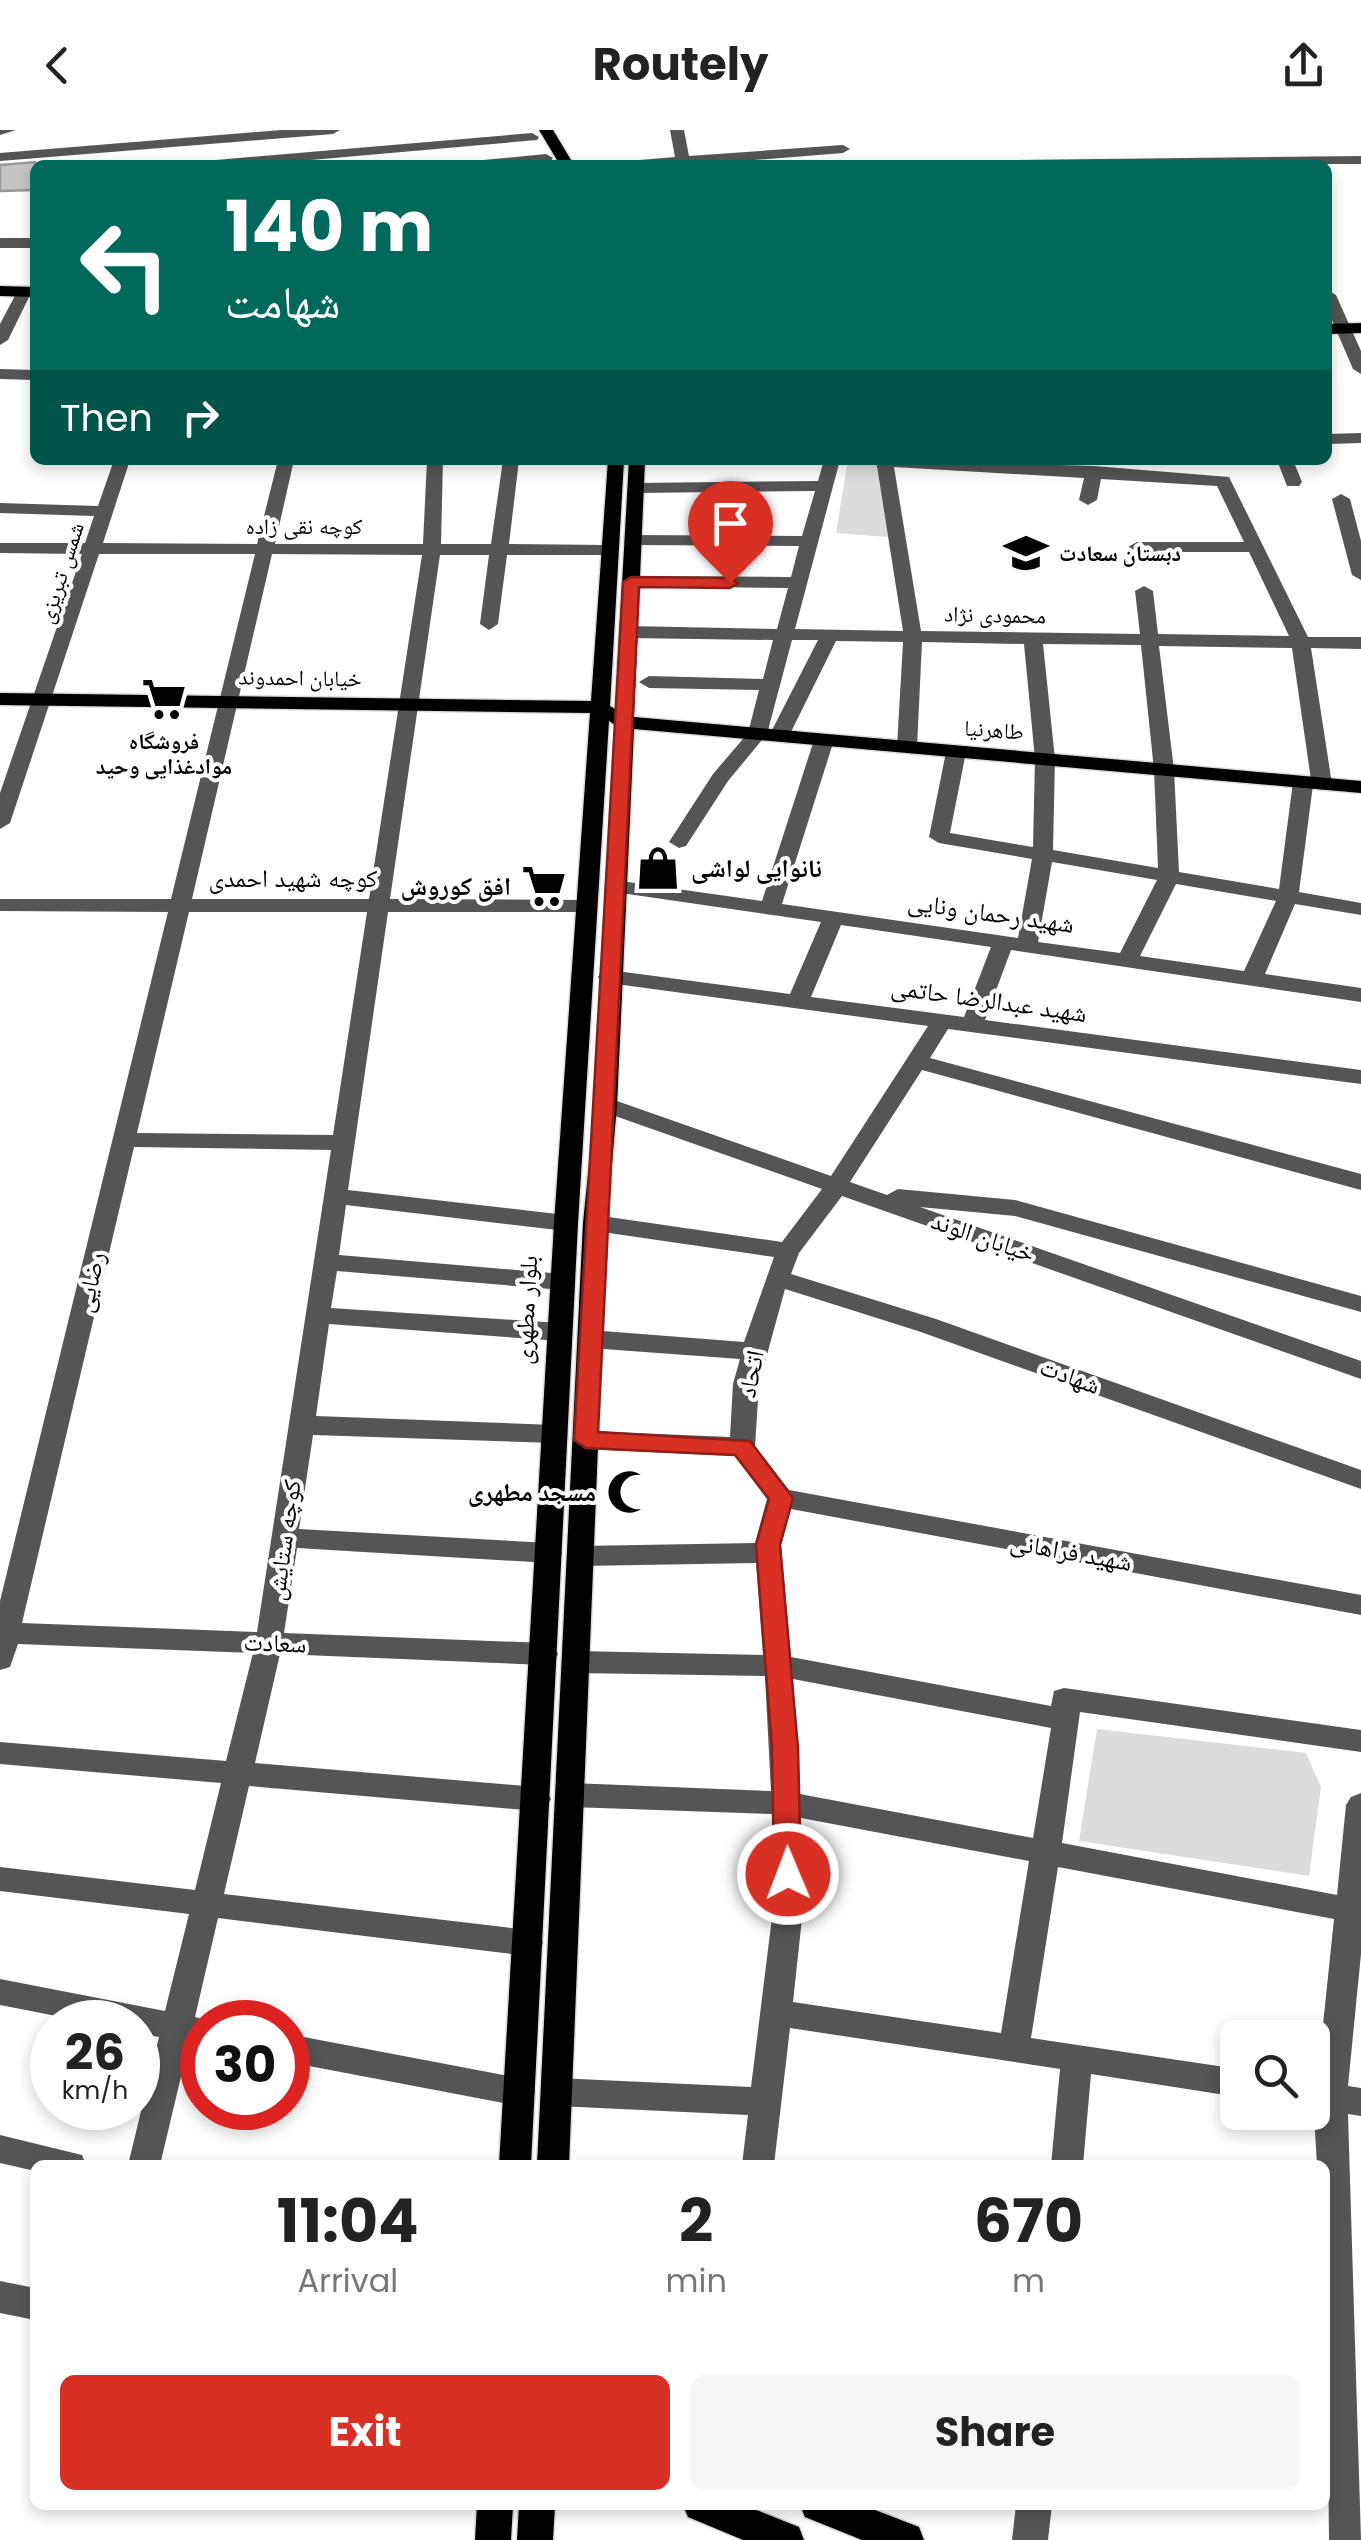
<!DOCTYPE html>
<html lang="en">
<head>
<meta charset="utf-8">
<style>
	body { margin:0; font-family:Poppins,"Noto Naskh Arabic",sans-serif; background:#f6f6f6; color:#222; height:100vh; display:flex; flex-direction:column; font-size:38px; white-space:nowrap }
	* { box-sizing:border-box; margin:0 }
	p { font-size:32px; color:#767676 }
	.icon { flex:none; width:55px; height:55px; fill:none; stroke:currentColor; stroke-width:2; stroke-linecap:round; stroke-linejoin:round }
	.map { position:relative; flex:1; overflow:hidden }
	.drawer { position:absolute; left:30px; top:2030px; width:1300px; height:350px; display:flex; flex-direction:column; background:#fff; border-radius:15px; box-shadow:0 5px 15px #0003 }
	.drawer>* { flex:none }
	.top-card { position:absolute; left:30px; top:30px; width:1302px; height:305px; border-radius:15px; box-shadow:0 5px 15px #0003; background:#00695c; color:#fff; overflow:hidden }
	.fabs { position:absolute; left:1220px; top:1890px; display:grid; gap:20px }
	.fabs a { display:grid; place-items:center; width:110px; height:110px; border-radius:15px; background:#fff; box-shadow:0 5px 15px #0003; font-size:50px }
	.speed { position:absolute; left:30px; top:1870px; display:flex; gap:20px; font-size:50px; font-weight:700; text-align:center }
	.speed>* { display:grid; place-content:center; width:130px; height:130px; border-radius:50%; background:#fff; box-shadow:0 5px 15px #0003; line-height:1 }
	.speed small { font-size:25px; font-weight:400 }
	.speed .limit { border:15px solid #d22; background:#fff; color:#111 }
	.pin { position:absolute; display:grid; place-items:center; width:85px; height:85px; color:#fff; margin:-102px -42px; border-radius:50% 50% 50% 0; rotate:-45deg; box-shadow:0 0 10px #0007 }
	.pin .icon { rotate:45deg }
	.me { position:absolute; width:110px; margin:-55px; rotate:359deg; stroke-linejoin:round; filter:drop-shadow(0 0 8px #0008) }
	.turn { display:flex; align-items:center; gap:35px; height:210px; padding:0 30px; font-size:45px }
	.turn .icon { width:130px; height:130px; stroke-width:2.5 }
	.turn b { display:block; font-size:70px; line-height:85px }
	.then { display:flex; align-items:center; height:95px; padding:0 30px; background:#0003; gap:20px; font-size:38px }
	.eta { display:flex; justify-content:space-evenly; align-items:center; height:170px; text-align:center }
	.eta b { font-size:60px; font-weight:700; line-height:70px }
	.cta { display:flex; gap:20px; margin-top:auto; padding:20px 30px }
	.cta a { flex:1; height:115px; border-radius:15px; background:#d93025; color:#fff; font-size:40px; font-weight:700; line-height:115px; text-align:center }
	.cta a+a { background:#f6f6f6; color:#222 }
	header { display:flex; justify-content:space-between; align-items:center; height:130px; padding:0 30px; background:#fff; font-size:45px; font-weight:700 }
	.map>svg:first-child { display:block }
	.green { fill:#dcdcdc }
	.building { fill:#c4c4c4; stroke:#999; stroke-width:2.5 }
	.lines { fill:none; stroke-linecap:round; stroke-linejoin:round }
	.major-casing { stroke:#dbdbdb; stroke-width:3 }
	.minor { fill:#555; fill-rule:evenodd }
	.major { fill:#000; fill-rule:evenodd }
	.route { fill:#d93025; stroke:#8d1f18; stroke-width:2.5 }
	.labels { text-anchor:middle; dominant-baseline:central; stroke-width:8; stroke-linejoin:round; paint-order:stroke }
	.far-street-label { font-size:22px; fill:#000; stroke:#fff }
	.far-poi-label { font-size:22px; font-weight:bold; fill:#000; stroke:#fff; text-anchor:start }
	.poi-label { font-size:25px; font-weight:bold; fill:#000; stroke:#fff; text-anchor:end }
	.street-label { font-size:25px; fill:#000; stroke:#fff }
</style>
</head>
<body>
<header><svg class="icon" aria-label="back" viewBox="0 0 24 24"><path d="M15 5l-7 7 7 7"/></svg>Routely<svg class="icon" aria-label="share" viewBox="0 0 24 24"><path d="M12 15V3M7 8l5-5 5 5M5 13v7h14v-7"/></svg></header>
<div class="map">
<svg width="1361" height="2410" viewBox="0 0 1361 2410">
	<rect width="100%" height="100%" fill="#fff"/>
	<g class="green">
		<path d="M848 330H876L888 407 836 403Z"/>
		<path d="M1097 1599 1306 1623 1321 1657 1309 1746 1079 1711Z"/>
	</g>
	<path class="building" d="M35 32V60L0 61V35Z"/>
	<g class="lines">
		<g class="major-casing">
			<g id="major">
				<path d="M539 0H553L574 35H560Z"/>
				<path d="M0 156 35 157V167L0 166Z"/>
				<path d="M1361 193V203L1328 204V194Z"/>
				<path d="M608 330H624L610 576 615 579 629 330H645L634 587 1361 651V663L634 599 617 975 607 1093 569 2035H537L583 1093 595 975 615 595 609 591 578 1093 531 2035H499L554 1093 590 583 0 575V563L591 571Z"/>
				<path d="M477 2375H513L511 2410H475Z"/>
				<path d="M519 2375H555L553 2410H517Z"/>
				<path d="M683 2375H744L799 2397 804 2410H743L688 2387Z"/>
				<path d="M800 2375H862L919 2397 924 2410H862L805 2387Z"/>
			</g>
		</g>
		<g class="minor">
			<path d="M0 0H16L0 5Z"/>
			<path d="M281 0H340L333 4 0 31V23Z"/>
			<path d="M670 0H684L689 26 843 15 850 19 843 23 691 35H621L628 31 675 27Z"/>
			<path d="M532 3 539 7 537 10 254 35H197L204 31Z"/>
			<path d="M546 24 553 28 551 31 466 35 473 31Z"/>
			<path d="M1361 26V34H1004L1011 30Z"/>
			<rect x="0" y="108" width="35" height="10"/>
			<path d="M19 158 32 161 8 210 0 215V194Z"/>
			<path d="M1328 160 1336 165 1361 221V244L1353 239 1328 181Z"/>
			<path d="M0 239 35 240V250L0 249Z"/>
			<path d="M1361 303V313L1328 314V304Z"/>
			<path d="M114 330H130L103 413 257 414 278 330H294L275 414H423L427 330H443L441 414H491L503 330H519L509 414 608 415 617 420 608 425H507L498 494 489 500 480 494 489 425H440L390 769 586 770 597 776 586 782H388L348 1060 566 1085 578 1093 566 1101 346 1075 339 1125 563 1144 575 1152 563 1160 337 1141 331 1178 560 1193 572 1202 560 1211 329 1194 316 1286 555 1295 568 1304 555 1313 313 1305 299 1399 549 1413 559 1416 562 1423 559 1430 549 1433 297 1418 284 1503 544 1513 554 1516 558 1524 554 1532 544 1535 280 1524 255 1633 536 1657 546 1661 551 1669 546 1677 536 1681 249 1656 224 1764 528 1800 539 1804 543 1813 539 1822 528 1826 218 1788 195 1887 213 1892H202V1915L189 1913 160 2035H128L159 1907 138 1903V1892H87L0 1875V1849L165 1881 189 1784 0 1761V1737L195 1760 221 1653 0 1634V1612L226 1631 253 1523 18 1514 10 1537 0 1540V1471L168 782 0 781V769H171L255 424H99L10 693 0 699V663L82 424 0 423V413H85L94 386 0 383V373L98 376ZM272 424 422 425 369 769H192ZM189 782H367L333 1005 137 1003ZM134 1017 331 1020 257 1502 22 1493Z"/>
			<path d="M824 330H840L795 499 903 501 876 330 1094 336 1229 347 1308 507H1361V519L1311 518 1332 654 1322 660 1313 655 1299 762 1361 773V785L1295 774 1265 844 1361 858V872L1011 820 985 890 1361 940V954L948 899 930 928 1361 1044V1060L922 940 850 1052 887 1065 898 1059 1015 1070 1361 1166V1182L1015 1086 920 1077 1361 1231V1249L842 1066 799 1123 791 1144 936 1189 1361 1340V1359L918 1201 785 1159 759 1254 755 1316 789 1360 1361 1465V1485L791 1379 781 1415 791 1527 1051 1576 1054 1561 1064 1558 1361 1600V1622L1080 1582 1062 1713 1337 1765 1346 1675 1351 1667 1361 1663V1824L1348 1956 1361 1958V1986L1348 1984 1361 2410H1329L1325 2035H1317L1312 1951 1317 1952 1334 1789 1058 1737 1031 1908 1238 1939V1967L1091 1944 1083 2035H1051L1060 1939 790 1898 774 2035H742L748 1985 557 1976 546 1972 541 1962 546 1952 557 1948 751 1957 773 1779 772 1684 571 1677 561 1673 556 1665 561 1657 571 1653 771 1661 765 1546 577 1543 567 1540 563 1532 567 1524 577 1521 763 1525 756 1433 581 1436 571 1433 567 1426 571 1419 581 1416 755 1413 767 1369 735 1326 586 1319 573 1310 586 1301 730 1307 733 1254 740 1229 590 1218 577 1209 590 1200 744 1212 774 1127 595 1101 583 1093 595 1085 782 1112 822 1059 598 980 595 975 606 968 614 970 831 1046 928 896 601 852 598 847 601 842 609 840 790 864 821 792 614 762 604 756 614 750 762 771 814 610 824 604 834 610 782 774 1018 808 1032 729 939 713 929 707 946 622 956 616 966 622 950 703 1033 717 1035 629 1024 514 922 512 917 617 907 623 897 617 903 512 836 511 789 606 786 610H772L769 606 818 510H792L767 604 728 651 686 716 679 718 669 712 713 644 748 603 759 560 649 558 639 552 649 546 763 549 773 510 628 508 619 502 628 496 777 499 788 458 631 456 622 451 631 446 791 447 799 416 633 415 624 410 633 405 802 406 815 361 636 363 627 358 636 353 818 351ZM894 337 1084 348 1079 370 1088 375 1097 370 1101 349 1217 356 1244 412H1137L1128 417 1137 422H1249L1289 506 1158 504 1153 461 1144 456 1135 461 1140 504 921 501ZM1043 514 1141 515 1154 640 1158 738 1053 720 1055 629ZM1159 516 1292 518 1311 650 1303 646 1293 652 1279 759 1179 742 1174 640ZM1052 732 1157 750 1120 823 1038 812ZM1176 754 1276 771 1244 841 1140 826ZM841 795 991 817 964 887 811 867ZM793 1549 1051 1598 1033 1708 800 1664ZM801 1688 1029 1731 1001 1903 793 1872 803 1779Z"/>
			<path d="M1277 330H1293L1302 352 1299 356H1287Z"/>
			<path d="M1341 364 1350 369 1361 411V450L1352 445 1332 369Z"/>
			<path d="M288 1904 519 1948 530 1952 535 1962 530 1972 519 1976 288 1932Z"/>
			<path d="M0 2005 82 2025 86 2035H35V2041L0 2033Z"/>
			<path d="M0 2151 35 2158V2190L0 2183Z"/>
			<path d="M1016 2375H1052L1048 2410H1012Z"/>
		</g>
		<use href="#major" class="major"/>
	</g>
	<path class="route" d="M631 447 730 448 738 453 730 458 639 457 598 1302 750 1311 793 1368 780 1415 798 1618 801 1744 797 1752H778L774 1744 772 1618 756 1415 769 1369 735 1325 586 1318 574 1310 623 452Z"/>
	<defs>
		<g id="school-bare" transform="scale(3.45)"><path d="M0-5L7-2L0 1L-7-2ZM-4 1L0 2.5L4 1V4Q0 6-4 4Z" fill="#000" stroke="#fff" stroke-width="2.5" paint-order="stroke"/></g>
		<g id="supermarket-bare" transform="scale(3.45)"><path d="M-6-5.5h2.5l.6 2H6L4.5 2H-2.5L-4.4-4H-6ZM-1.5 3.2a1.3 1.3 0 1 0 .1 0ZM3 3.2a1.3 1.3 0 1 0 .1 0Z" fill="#000" stroke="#fff" stroke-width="2.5" paint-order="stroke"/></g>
		<g id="shop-bare" transform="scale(3.45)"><path d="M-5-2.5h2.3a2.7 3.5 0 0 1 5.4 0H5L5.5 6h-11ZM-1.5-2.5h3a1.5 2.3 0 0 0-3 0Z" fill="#000" stroke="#fff" stroke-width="2.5" paint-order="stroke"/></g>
		<g id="mosque-bare" transform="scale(3.45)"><path d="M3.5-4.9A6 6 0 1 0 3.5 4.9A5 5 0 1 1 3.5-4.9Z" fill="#000" stroke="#fff" stroke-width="2.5" paint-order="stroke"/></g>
	</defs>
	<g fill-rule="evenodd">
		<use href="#school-bare" x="1026" y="423"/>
		<use href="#supermarket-bare" x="164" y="569"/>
		<use href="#shop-bare" x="658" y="738"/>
		<use href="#supermarket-bare" x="544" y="756"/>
		<use href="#mosque-bare" x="629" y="1362"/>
	</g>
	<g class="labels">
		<g class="far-street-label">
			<text x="304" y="396">کوچه نقی زاده</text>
			<text transform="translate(61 443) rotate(-72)">شمس تبریزی</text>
			<text transform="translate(995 485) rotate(1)">محمودی نژاد</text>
			<text transform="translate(300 548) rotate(1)">خیابان احمدوند</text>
			<text transform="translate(994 600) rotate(4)">طاهرنیا</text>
		</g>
		<g class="far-poi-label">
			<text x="1059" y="423">دبستان سعادت</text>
			<text x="164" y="611" text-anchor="middle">فروشگاه<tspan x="164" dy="25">موادغذایی وحید</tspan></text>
		</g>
		<g class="poi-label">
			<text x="691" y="738" text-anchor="start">نانوایی لواشی</text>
			<text x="511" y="756">افق کوروش</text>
			<text x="596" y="1362">مسجد مطهری</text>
		</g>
		<g class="street-label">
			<text x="293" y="748">کوچه شهید احمدی</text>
			<text transform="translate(991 783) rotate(8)">شهید رحمان ونایی</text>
			<text transform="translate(989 870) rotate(8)">شهید عبدالرضا حاتمی</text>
			<text transform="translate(983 1107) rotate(19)">خیابان الوند</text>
			<text transform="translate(90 1152) rotate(-77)">رضایی</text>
			<text transform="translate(526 1180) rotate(-87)">بلوار مطهری</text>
			<text transform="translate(751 1244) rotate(-79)">اتحاد</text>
			<text transform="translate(1070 1246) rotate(20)">شهادت</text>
			<text transform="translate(284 1410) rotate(-82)">کوچه ستایش</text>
			<text transform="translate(1071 1422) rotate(10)">شهید فراهانی</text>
			<text transform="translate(275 1513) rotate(2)">سعادت</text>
		</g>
	</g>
</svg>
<div class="fabs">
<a><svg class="icon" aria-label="search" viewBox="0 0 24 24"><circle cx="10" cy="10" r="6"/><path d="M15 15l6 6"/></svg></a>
</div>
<div class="speed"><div>26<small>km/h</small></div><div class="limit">30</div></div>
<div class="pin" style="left:730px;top:453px;background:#d93025"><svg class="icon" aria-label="arrive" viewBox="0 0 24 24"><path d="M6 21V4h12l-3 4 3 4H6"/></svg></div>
<svg class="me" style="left:788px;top:1744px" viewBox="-20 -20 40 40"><circle r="17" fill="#d93025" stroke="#fff" stroke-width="3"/><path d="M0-11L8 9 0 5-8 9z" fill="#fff"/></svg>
<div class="top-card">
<div class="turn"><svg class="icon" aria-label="left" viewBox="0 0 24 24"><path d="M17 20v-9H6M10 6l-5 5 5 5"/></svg><div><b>140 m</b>شهامت</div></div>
<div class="then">Then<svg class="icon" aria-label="right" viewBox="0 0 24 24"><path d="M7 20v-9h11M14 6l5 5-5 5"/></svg></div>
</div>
<section class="drawer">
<div class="eta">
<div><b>11:04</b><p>Arrival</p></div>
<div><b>2</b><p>min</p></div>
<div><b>670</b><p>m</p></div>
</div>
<div class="cta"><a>Exit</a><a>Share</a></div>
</section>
</div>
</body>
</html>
